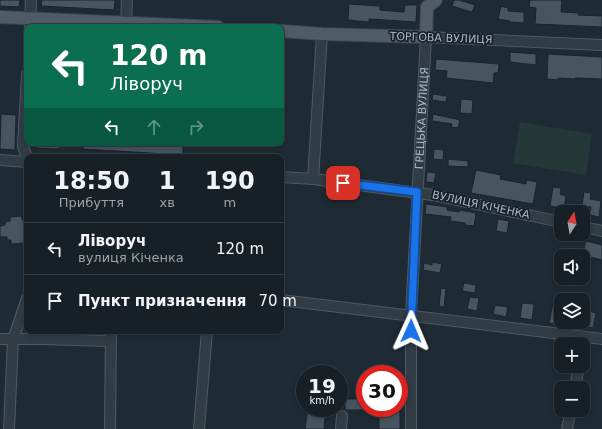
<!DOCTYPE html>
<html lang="uk">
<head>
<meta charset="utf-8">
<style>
	body { margin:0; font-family:"DejaVu Sans",sans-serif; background:#20282f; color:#f1f3f6; height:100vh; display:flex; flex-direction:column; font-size:15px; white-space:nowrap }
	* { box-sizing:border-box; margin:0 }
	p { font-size:13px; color:#9ea3a7 }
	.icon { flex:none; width:22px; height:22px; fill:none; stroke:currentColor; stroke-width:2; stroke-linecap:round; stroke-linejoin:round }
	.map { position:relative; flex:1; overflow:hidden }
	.details { position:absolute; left:24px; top:154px; width:260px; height:180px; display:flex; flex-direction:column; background:#172027; border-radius:8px; box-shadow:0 2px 6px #0003,0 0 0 1px #363e44 }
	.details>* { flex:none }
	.guide { position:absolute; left:24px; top:24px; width:260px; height:122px; border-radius:8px; box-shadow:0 2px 6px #0003,0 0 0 1px #363e44; background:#0b6e4f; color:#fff; overflow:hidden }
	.needle { width:26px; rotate:11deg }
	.tools { position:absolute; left:554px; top:205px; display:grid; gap:8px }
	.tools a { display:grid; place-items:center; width:36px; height:36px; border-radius:8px; background:#172027; box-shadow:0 2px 6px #0003,0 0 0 1px #363e44; font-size:20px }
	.speed { position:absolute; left:296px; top:365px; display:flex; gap:8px; font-size:20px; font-weight:700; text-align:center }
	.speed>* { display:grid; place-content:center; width:52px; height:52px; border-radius:50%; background:#172027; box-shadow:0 2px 6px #0003,0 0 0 1px #363e44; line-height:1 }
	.speed small { font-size:10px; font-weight:400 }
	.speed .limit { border:6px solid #d22; background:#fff; color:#111 }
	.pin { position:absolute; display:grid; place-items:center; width:34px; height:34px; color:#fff; margin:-17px; border-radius:8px; box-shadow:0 2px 6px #0006 }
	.me { position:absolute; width:44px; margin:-22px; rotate:1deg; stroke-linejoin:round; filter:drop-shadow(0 0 3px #0008) }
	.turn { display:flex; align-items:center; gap:14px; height:84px; padding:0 20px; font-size:18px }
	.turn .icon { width:52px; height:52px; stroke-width:2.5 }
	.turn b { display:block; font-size:28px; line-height:34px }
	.lanes { display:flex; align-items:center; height:38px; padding:0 20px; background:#0003; justify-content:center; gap:20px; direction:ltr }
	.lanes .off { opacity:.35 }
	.eta { display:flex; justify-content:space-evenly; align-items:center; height:68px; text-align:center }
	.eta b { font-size:24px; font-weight:700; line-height:28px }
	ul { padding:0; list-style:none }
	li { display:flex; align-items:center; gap:12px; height:52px; padding:0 20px; border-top:1px solid #363e44 }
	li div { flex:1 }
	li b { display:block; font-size:15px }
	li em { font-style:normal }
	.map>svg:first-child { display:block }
	.green { fill:#243937 }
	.building { fill:#475560; stroke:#1a232b }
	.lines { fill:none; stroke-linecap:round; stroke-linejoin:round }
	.minor-casing { stroke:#505a63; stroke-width:12 }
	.major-casing { stroke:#3c454e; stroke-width:14 }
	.minor { stroke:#323c45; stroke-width:10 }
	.major { stroke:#505b65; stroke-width:12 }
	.route-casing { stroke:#114b97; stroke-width:10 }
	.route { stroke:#1a73e8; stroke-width:7 }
	.labels { text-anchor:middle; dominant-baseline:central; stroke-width:3.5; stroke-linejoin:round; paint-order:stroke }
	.street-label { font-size:11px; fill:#acb7c2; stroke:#182129 }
</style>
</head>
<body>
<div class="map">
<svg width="602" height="429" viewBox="0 0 602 429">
	<rect width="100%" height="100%" fill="#1f2b34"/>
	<path class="green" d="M520 122 592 134 586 175 513 163Z"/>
	<g class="building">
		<path d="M0 0H20L19 7 0 6Z"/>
		<path d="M42 0H115L114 10 41 6Z"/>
		<path d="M454 0H459L475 5 472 12 452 6Z"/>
		<path d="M530 0H562L561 12 579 13 578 15 602 16V27L535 24 536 8 529 7Z"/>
		<path d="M349 4 380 6V10L404 12 405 5H417L416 22 369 19V22L348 20Z"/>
		<path d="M501 6 508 8V11L524 12V23L510 22V21L498 19Z"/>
		<path d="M510 52 536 54V65L510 62Z"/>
		<path d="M548 54 602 57V79L575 78V79L558 78V80L547 79Z"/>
		<path d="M436 59 499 64 498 73H494L493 83 446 78 447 71 435 70Z"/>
		<path d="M433 94 447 96 446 102 432 100Z"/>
		<path d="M461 99 473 100 472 114 460 113Z"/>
		<path d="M1 114 16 115 15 150 0 149Z"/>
		<path d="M433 114 460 120 458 128 451 127 452 124 432 121Z"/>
		<path d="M36 143H60L59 149 36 148Z"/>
		<path d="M83 143H183V155L83 149Z"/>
		<path d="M434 149 444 150 443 160 433 159Z"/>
		<path d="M448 159 468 161V167L448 166Z"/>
		<path d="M476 170 501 175 500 179 526 184V180L537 182 533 204 471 193Z"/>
		<path d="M427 172 436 173 434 183 426 182Z"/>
		<path d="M553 187 561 188 560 194 566 196 564 209 550 206Z"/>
		<path d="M584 192 591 193 590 199 601 201 599 217 590 215 591 207 582 206Z"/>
		<path d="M426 204 447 207V210L459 212 460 210 476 213 474 226 465 225V223L450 221 451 217 425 214Z"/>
		<path d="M22 216V220H26L27 224V239H24V243L11 244V240H7V237H0V226L5 225V222L10 221V217Z"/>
		<path d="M498 219 509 221 507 233 496 231Z"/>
		<path d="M586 241 602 245V260L582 255Z"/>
		<path d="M432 262 442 264 440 273 423 270 424 263 432 265Z"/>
		<path d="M464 283 476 285 475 293 462 291Z"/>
		<path d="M441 288 446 289 444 307 439 306Z"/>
		<path d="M470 297 479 298 477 311 467 309Z"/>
		<path d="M522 303 534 304 532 320 520 318Z"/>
		<path d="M553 303 561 304 559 325 549 323Z"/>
		<path d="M495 305 508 307 506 317 493 314Z"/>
		<path d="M589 311 596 313 593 328 586 327Z"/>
		<rect x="345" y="399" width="20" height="11"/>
		<path d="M308 408H326L324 429H305Z"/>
		<rect x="379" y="408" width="21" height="21"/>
	</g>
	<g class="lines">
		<g class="minor-casing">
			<g id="minor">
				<path d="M126 24 127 0"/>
				<path d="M30 27 31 0"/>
				<path d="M27 74 23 146 27 158"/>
				<path d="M0 160 27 162"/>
				<path d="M281 177 313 179 433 195 561 222"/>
				<path d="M313 179 322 34"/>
				<path d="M583 227 602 231"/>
				<path d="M281 300 602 339"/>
				<path d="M0 339H42L110 341"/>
				<path d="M575 388 579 366"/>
				<path d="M9 429 13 340 27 298"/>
				<path d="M110 429 111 331"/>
				<path d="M199 429 207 331"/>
				<path d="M341 429 342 416"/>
				<path id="s1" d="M411 429V315L426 37 602 45"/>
				<path d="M567 429 571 410"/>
			</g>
		</g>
		<g class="major-casing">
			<g id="major">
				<path d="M0 17 218 27"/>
				<path d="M281 31 322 34 426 37 427 7 436 0"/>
			</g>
		</g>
		<use href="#minor" class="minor"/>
		<use href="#major" class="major"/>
	</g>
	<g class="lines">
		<g class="route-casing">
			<path id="route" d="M343 183 417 192 411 331"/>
		</g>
		<use href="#route" class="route"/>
	</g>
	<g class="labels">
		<g class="street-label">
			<text transform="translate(441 38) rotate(2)">ТОРГОВА ВУЛИЦЯ</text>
			<text stroke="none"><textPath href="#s1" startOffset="311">ГРЕЦЬКА ВУЛИЦЯ</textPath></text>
			<text transform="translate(481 205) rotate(12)">ВУЛИЦЯ КІЧЕНКА</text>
		</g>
	</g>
</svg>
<div class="tools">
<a><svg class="needle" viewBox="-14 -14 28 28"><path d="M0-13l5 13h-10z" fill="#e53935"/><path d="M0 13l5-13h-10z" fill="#9ea3a7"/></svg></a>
<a><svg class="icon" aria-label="sound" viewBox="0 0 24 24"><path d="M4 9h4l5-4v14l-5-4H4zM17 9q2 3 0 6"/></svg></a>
<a><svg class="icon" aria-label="layers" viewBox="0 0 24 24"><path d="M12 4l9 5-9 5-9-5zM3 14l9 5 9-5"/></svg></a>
<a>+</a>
<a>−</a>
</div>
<div class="speed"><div>19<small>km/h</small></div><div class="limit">30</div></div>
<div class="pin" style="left:343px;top:183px;background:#d93025"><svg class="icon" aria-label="arrive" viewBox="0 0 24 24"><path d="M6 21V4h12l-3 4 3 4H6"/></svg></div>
<svg class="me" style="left:411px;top:331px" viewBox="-20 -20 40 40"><path d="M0-17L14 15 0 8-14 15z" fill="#1a73e8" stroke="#fff" stroke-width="4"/></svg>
<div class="guide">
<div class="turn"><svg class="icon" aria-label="left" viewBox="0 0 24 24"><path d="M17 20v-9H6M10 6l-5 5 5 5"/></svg><div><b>120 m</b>Ліворуч</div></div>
<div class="lanes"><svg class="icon" aria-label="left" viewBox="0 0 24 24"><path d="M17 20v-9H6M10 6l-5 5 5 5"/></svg><svg class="icon off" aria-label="ahead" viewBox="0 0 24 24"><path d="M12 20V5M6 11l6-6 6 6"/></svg><svg class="icon off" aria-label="right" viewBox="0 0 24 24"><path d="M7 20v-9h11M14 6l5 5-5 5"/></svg></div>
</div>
<section class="details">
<div class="eta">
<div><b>18:50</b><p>Прибуття</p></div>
<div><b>1</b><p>хв</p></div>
<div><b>190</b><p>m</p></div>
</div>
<ul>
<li><svg class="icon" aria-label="left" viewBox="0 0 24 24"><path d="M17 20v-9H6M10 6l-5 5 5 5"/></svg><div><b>Ліворуч</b><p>вулиця Кіченка</p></div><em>120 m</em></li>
<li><svg class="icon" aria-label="arrive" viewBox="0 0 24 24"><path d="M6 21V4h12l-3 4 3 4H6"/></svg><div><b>Пункт призначення</b></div><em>70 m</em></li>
</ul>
</section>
</div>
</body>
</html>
